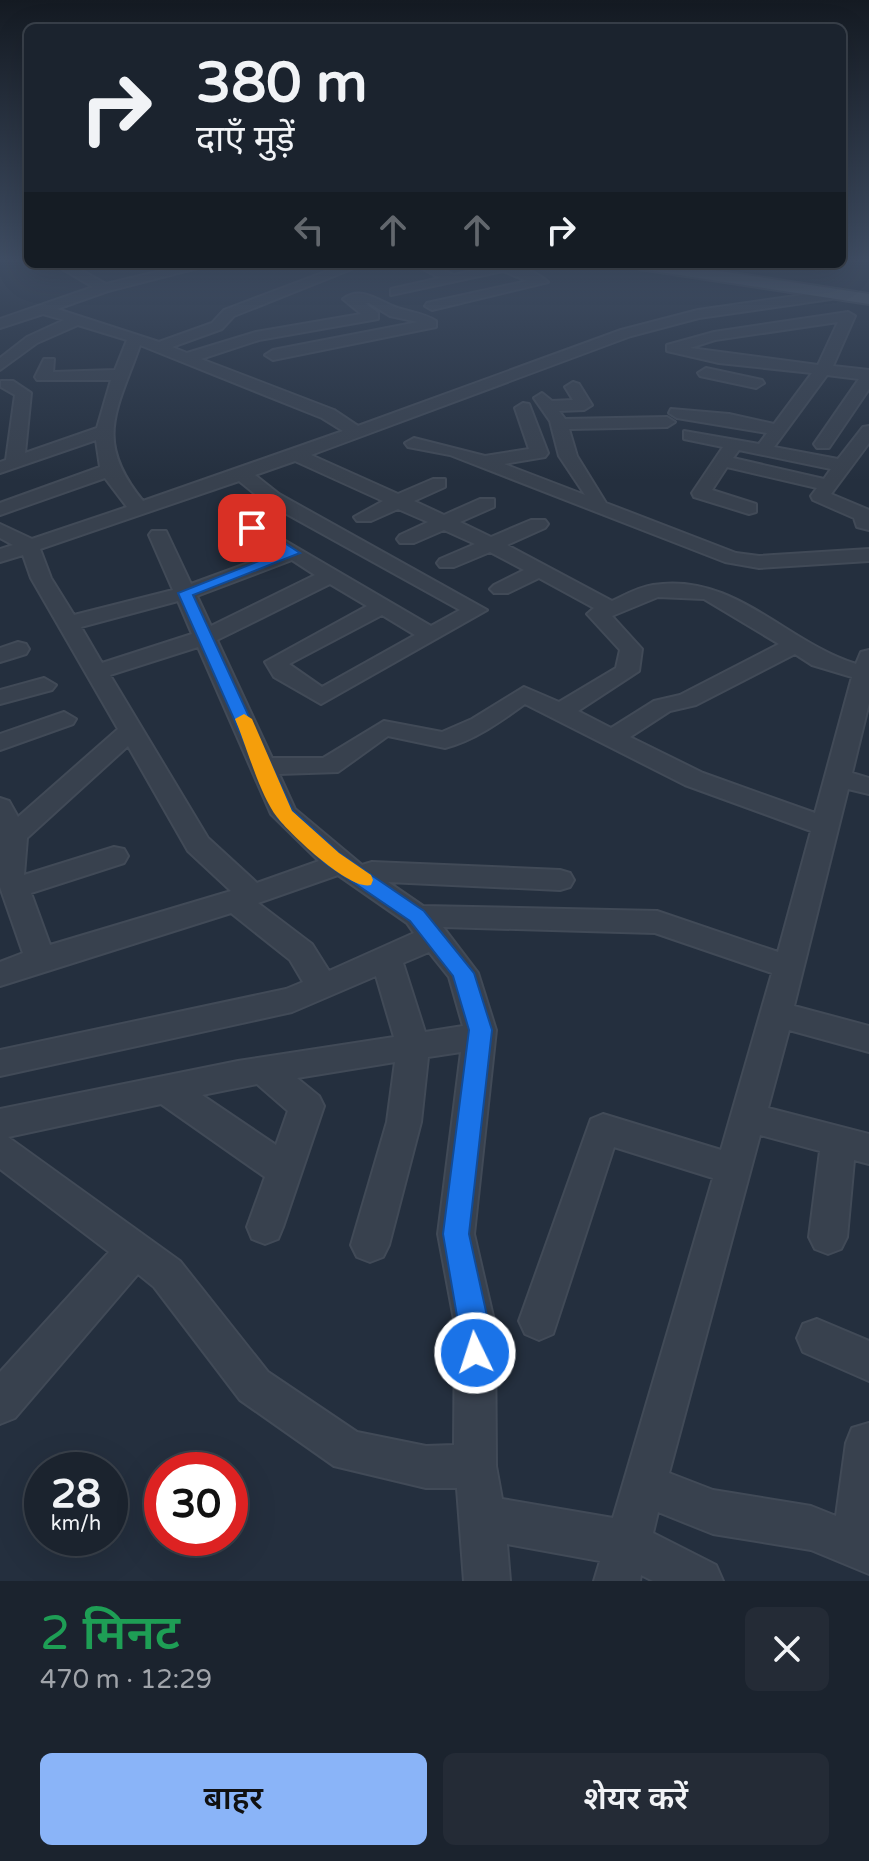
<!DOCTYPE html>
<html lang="hi">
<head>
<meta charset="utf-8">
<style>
	body { margin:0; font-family:"Varela Round","Noto Sans Devanagari",sans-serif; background:#242b36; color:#f1f3f6; height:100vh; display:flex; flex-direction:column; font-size:30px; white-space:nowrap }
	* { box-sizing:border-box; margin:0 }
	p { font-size:26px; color:#a0a4aa }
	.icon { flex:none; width:44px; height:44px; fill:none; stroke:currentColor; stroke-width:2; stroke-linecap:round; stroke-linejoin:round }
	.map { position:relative; height:1581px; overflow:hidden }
	.panel { display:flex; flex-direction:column; background:#1b232e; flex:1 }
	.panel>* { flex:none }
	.guide { position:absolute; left:24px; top:24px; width:822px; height:244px; border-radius:12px; box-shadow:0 8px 32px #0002,0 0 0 2px #39404a; background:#1b232e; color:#f1f3f6; overflow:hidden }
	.speed { position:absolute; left:24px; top:1452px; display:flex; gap:16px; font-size:40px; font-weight:700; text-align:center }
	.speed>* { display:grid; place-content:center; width:104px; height:104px; border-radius:50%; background:#1b232e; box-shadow:0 8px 32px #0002,0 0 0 2px #39404a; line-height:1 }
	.speed small { font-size:20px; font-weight:400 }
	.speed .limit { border:12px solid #d22; background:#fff; color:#111 }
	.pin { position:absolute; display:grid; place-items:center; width:68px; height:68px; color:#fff; margin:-34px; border-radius:16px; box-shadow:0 4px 12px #0006 }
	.me { position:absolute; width:88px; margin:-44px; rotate:356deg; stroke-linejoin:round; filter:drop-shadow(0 0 6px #0008) }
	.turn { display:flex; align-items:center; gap:28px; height:168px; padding:0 40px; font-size:36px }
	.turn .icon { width:104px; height:104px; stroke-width:2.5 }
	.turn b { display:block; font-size:56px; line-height:68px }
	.lanes { display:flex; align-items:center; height:76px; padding:0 40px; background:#0003; justify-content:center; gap:40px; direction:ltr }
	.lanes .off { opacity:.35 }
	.round { display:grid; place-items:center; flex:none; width:84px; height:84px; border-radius:12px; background:#242b36 }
	.overview { display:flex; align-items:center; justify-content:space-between; height:136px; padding:0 40px }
	h1 { font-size:48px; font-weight:600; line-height:60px; color:#1e9e55 }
	.primary-button { display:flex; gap:16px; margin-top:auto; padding:16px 40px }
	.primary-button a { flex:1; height:92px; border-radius:12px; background:#8ab4f8; color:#111; font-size:32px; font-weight:600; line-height:92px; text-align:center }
	.primary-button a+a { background:#242b36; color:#f1f3f6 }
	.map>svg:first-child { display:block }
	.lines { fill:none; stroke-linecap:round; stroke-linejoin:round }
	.minor-casing { stroke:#414a57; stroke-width:4 }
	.major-casing { stroke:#414a57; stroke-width:4 }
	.minor { fill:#38414e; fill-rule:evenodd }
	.major { fill:#56606e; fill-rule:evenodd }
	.route { fill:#1a73e8; stroke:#114b97; stroke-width:2 }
	.slow { fill:#f59e0b }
</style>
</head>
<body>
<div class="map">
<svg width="869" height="1581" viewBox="0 0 869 1581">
	<rect width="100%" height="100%" fill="#242f3e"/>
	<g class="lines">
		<g class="minor-casing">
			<g id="minor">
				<path d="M54 264H70L106 284 190 264H213L108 291 57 309 159 342 212 323 224 310 346 264H364L234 316 222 329 172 347 187 353 256 332 361 314 343 299C363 284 381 304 401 309 414 313 423 313 436 321V327L431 328 273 360 265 355 273 350 418 322 390 316 369 303H365L378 313V319L259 340 201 359 334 410 358 426 621 330 698 310 831 291 838 295 831 299 699 318 631 336 311 455 398 494 433 479H445V487L414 501 444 515 480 499H494V507L460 522 491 537 531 520H545L548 524 545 528 507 545 612 601C625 595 639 587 653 585 734 572 785 642 856 664L861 652 869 650V703L852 773 869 778V794L848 789 794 1006 869 1026V1052L789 1030 768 1108 869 1134V1164L854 1160 847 1237 841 1249 828 1254 815 1249 809 1237 820 1151 760 1135 669 1473 713 1490 811 1506 836 1516 846 1443 852 1428 869 1423V1574L811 1550 713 1534 658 1512 653 1533 716 1565 723 1581H653L641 1575 640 1581H594L600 1561 507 1544 510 1581H464L457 1488H426L334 1466 240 1400 154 1287 138 1274 15 1418 0 1424V1372L109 1252 0 1169V1109L238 1061 394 1037 376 976 292 1012 0 1076V1050L286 989 303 982 290 960 231 913 0 986V962L23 953 0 887V798L9 801 18 817 118 729 31 578 23 555 0 562V549L13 545 0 538V524L32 539 127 507 105 478 0 515V503L100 467 96 440 0 473V462L6 460 15 395 1 387V381H13L31 393 25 453 97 428 111 380H37L35 377 44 359H54L53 372 115 370 127 340 78 325 37 343 0 370V358L27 337 64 320 43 314 0 328V319L93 287ZM140 345 322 418 343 431 143 501C93 440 117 411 140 345ZM295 461 383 501 354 517 357 521H371L398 509 428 522 400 535 397 539 400 543H414L444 530 475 544 440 559 437 563 440 567H454L490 552 524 570 494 585 490 589 494 593H508L539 578 594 608 587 614 620 650 616 668 559 702 524 687 472 719 442 732 384 721 323 758H272L217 640 330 584 367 606 265 662 274 677 321 704 487 610 279 494 255 475ZM239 481 265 502 460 610 431 626 231 509 221 515 224 519 278 552 191 584 166 531H152L149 535 173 590 74 615 51 578 40 549ZM292 560 315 575 211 626 197 596ZM658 597 704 599 779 644 680 695 654 701 611 728 578 711 639 671 642 649 612 616ZM178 601 192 634 102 663 81 627ZM382 615 415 635 322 687 289 664ZM198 647 271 814 319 861 257 883 208 838 110 675ZM795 654 812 665 852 677 815 813 703 773 630 737 670 711 696 705ZM525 704 685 785 811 831 778 952 657 911 423 906 388 882 560 890 570 887 574 880 570 873 560 870 372 862 362 865 295 809 279 774 338 772 388 736 445 748C475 740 500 722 525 704ZM128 746 188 851 231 891 50 945 31 893 124 863 128 856 124 849 114 847 24 875 27 838ZM338 875 407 923 414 933 329 971 312 944 258 903ZM443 927 655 933 772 973 721 1150 603 1114 591 1119 519 1321 525 1334 539 1340 553 1334 614 1147 713 1178 613 1518 502 1499 496 1466 495 1325 474 1234 496 1030 478 973ZM429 952 449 977 463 1026 425 1032 403 963ZM461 1052 438 1234 455 1325 454 1445 426 1446 357 1432 268 1372 180 1261 8 1137 161 1104 265 1177 247 1227 252 1239 265 1244 278 1239 283 1227 324 1106 319 1096 297 1078 395 1062 387 1122 351 1245 357 1257 370 1262 383 1257 389 1245 421 1122 428 1057ZM257 1084 288 1111 276 1145 202 1095Z"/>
				<path d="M414 264H431L454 275C488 267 517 256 548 282L432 310 425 306 427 303 527 281 503 271 391 295V289L440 278Z"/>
				<path d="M848 312 855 316 833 366 869 370V389L829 448H817L814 444 859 379 827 375 774 447 838 459 863 427 869 426V443L831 494 869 510V530L857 527 854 518 813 500 811 496 817 488 727 467 712 490 756 504V512L749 514 694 497 692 493 723 447 684 439V431L759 444 767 433 677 418 669 413 671 409 729 414 774 424 812 373 719 363 667 351V345L714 332ZM838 322 818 365 690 348 715 340ZM739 450 831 469 824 479 733 458Z"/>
				<path d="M706 368 762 380 764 383 756 388 700 376 698 373Z"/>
				<path d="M573 382 579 384 592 405 584 410 559 411 565 419 667 417 675 422 667 427 569 429 577 456 606 503 736 553 759 556 869 549V561L759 568 725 562 450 455 408 447 405 443 414 438 485 456 529 449 515 408 523 403 529 404 548 453 545 457 504 464 585 495 559 456 550 421 534 398 542 393 552 401 573 400 565 387Z"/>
				<path d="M18 642 26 644 29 649 26 654 0 662V648Z"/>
				<path d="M44 678 56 685 52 690 0 704V690Z"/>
				<path d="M64 712 76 719 73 724 0 750V734Z"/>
				<path d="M817 1319 869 1341V1381L803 1352 797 1338 803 1324Z"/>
			</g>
		</g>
		<g class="major-casing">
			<path id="major" d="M632 264H674L869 294V304L640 269Z"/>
		</g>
		<use href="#minor" class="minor"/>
		<use href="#major" class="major"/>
	</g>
	<linearGradient id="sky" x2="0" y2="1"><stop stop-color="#141a22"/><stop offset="0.54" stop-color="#3f4d63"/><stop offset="1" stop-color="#3f4d63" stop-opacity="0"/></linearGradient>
	<rect width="869" height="481" fill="url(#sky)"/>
	<path class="route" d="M247 525H257L300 553 193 595 292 810 339 853 424 911 474 973 492 1030 469 1234 489 1325V1353L485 1363 475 1367 465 1363 443 1234 469 1030 453 976 410 921 325 863 278 818 178 593 282 552 247 531Z"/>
	<path class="slow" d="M244 714 252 719 292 811 339 853 371 875 373 880 371 885C350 891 290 834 277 817 259 793 247 747 235 719Z"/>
</svg>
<div class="speed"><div>28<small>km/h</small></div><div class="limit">30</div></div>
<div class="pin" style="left:252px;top:528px;background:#d93025"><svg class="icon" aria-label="arrive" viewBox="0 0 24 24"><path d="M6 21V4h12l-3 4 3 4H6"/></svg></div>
<svg class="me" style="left:475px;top:1353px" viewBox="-20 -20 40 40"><circle r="17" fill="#1a73e8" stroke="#fff" stroke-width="3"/><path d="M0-11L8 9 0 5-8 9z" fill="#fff"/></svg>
<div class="guide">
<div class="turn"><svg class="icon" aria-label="right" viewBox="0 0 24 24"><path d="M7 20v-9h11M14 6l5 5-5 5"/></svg><div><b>380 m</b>दाएँ मुड़ें</div></div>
<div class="lanes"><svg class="icon off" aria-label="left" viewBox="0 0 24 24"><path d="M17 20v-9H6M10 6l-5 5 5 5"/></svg><svg class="icon off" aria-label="ahead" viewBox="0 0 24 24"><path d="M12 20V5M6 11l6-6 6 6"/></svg><svg class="icon off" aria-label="ahead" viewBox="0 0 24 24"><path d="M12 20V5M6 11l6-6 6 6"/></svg><svg class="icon" aria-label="right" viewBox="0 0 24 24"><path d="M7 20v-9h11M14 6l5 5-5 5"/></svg></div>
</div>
</div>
<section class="panel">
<div class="overview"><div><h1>2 मिनट</h1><p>470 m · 12:29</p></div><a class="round"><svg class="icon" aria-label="close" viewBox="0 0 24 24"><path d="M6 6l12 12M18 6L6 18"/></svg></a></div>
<div class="primary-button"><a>बाहर</a><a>शेयर करें</a></div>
</section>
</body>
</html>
